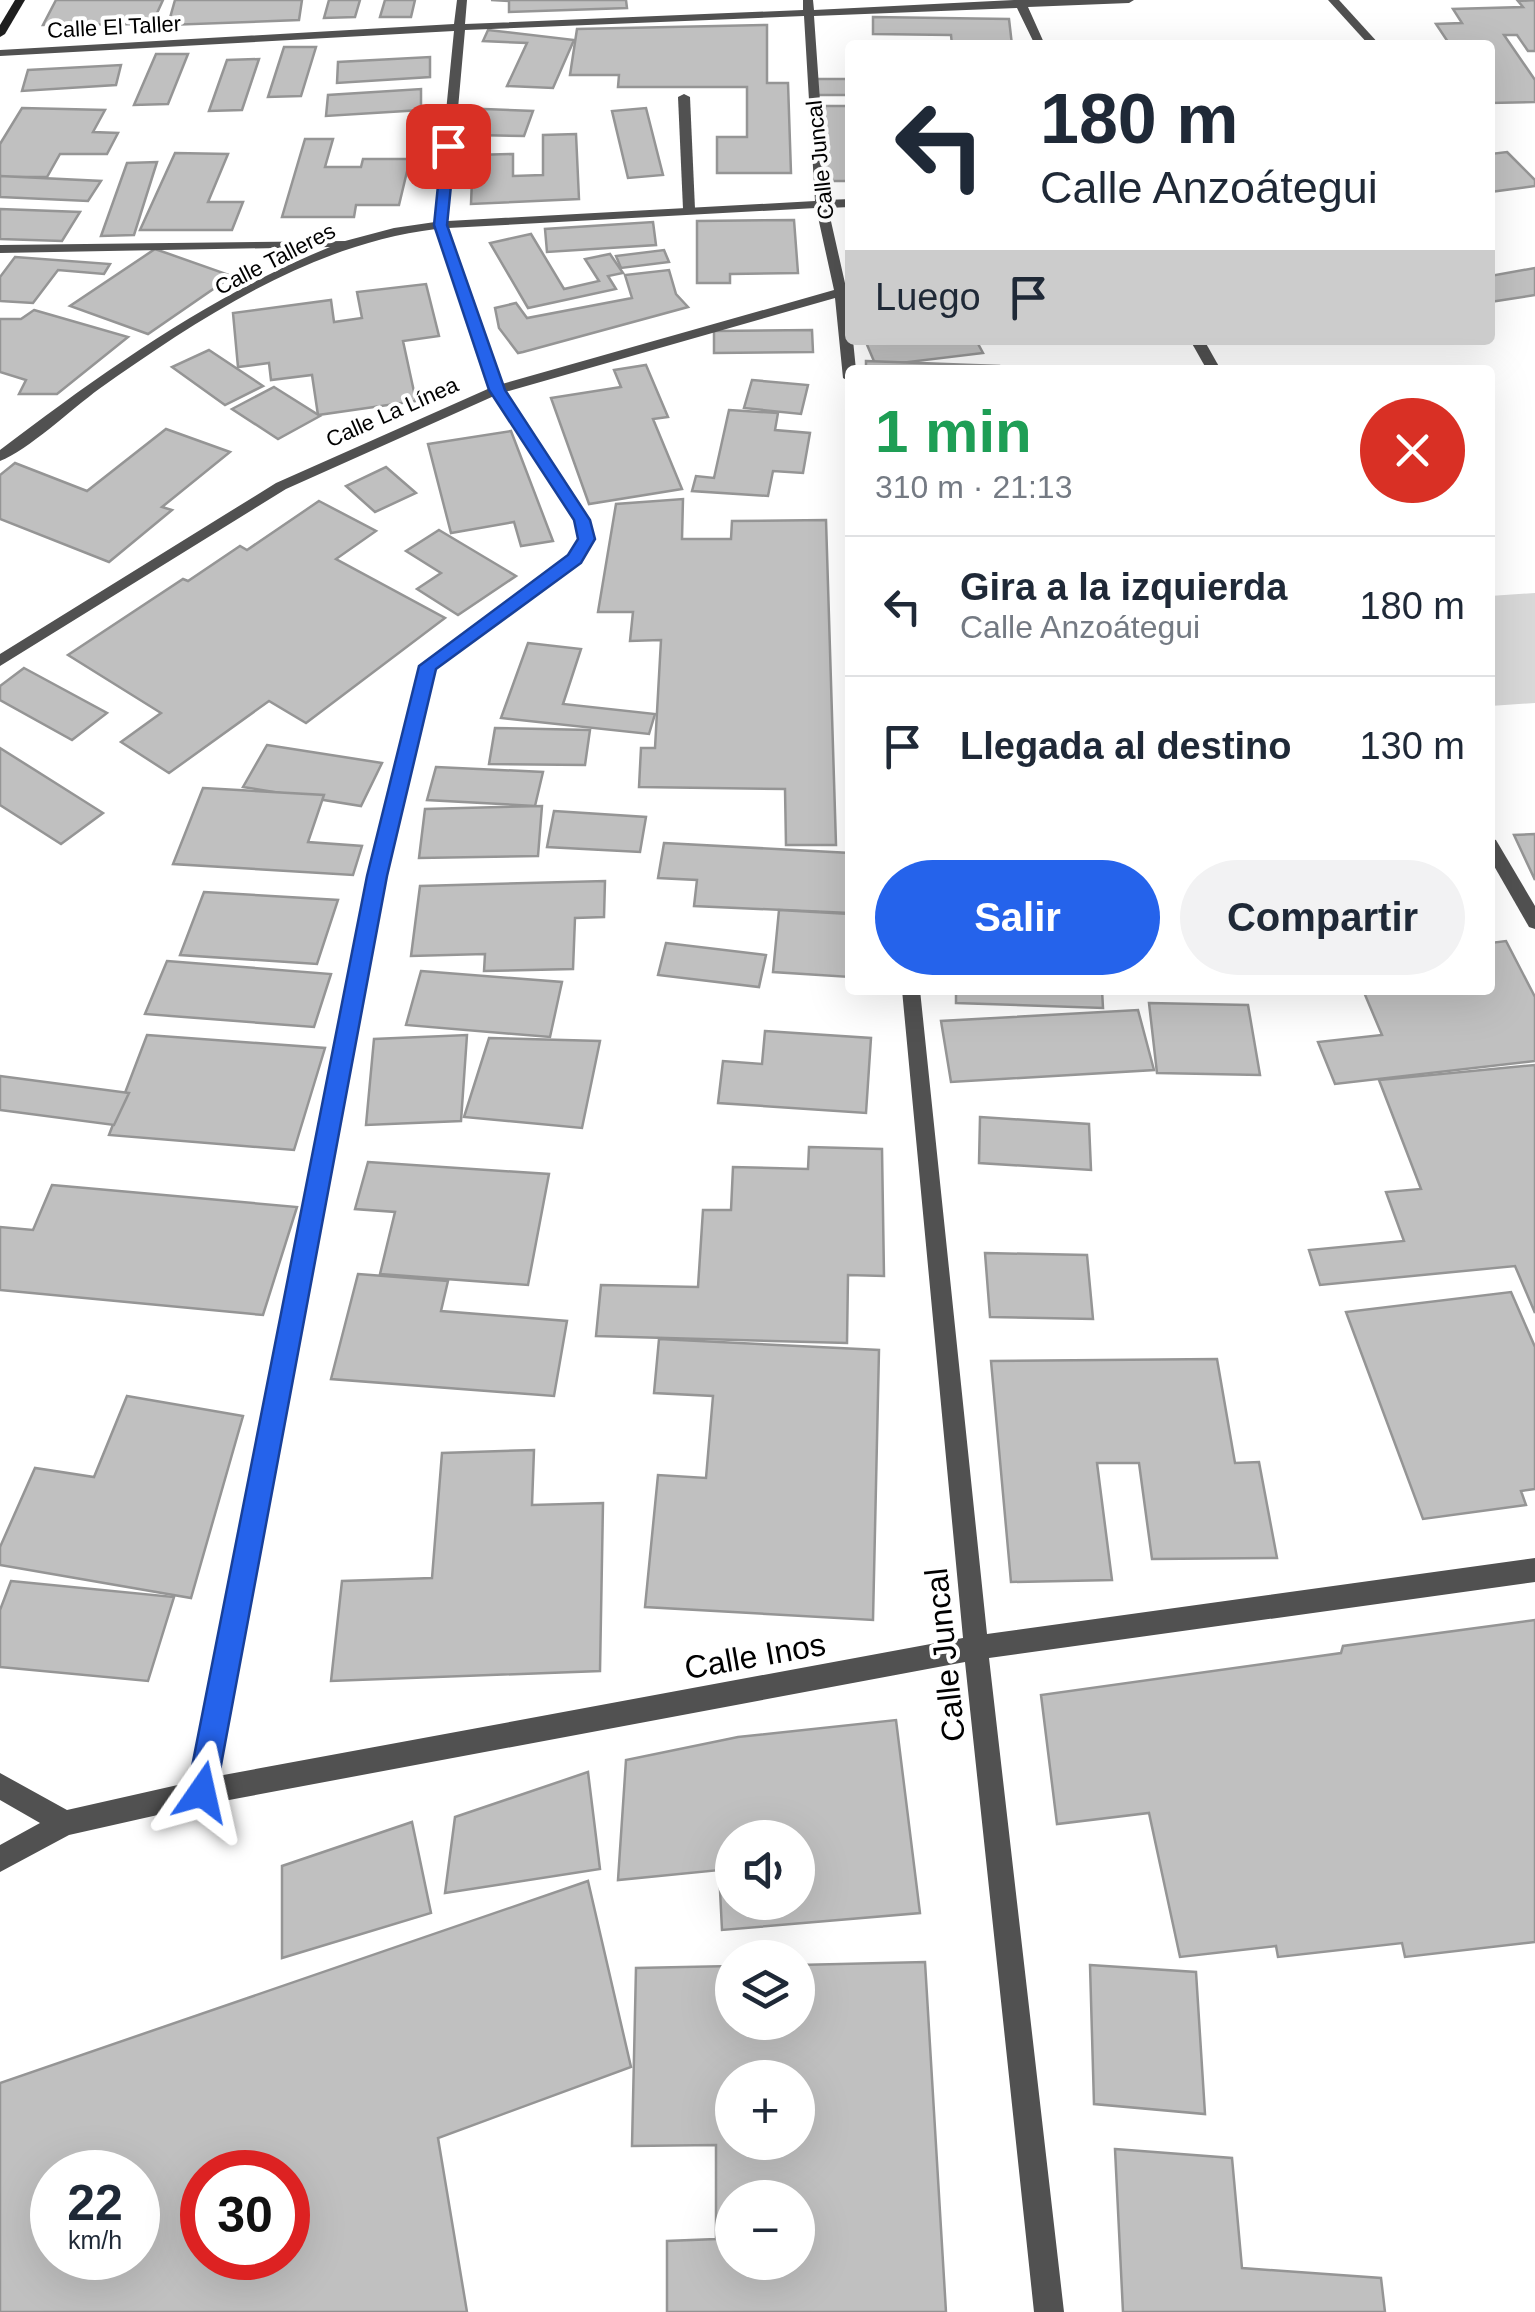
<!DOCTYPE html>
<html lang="es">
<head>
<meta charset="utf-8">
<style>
	body { margin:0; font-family:Arial,sans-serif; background:#f2f2f3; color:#1f2937; height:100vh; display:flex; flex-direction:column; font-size:38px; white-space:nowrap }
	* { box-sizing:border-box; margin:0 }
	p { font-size:32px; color:#747a83 }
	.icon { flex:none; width:55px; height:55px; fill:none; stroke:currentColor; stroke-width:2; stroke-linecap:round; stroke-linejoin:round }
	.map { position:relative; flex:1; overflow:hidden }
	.side { position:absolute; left:845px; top:365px; width:650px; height:630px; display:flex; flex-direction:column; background:#fff; border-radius:10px; box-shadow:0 10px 40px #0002 }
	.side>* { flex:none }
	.top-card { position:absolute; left:845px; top:40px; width:650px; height:305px; border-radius:10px; box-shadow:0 10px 40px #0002; background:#fff; color:#1f2937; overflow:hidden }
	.tools { position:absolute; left:715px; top:1820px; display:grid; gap:20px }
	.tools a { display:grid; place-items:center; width:100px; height:100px; border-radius:50%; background:#fff; box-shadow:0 10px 40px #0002; font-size:50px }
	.speed { position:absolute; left:30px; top:2150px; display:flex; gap:20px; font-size:50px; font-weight:700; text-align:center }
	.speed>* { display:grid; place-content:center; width:130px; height:130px; border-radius:50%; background:#fff; box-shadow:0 10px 40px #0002; line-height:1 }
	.speed small { font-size:25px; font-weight:400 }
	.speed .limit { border:15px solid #d22; background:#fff; color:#111 }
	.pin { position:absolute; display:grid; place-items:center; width:85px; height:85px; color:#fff; margin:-42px; border-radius:20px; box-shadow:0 5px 15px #0006 }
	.me { position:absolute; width:110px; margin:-55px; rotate:11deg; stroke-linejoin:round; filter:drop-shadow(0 0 8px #0008) }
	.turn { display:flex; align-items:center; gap:35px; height:210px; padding:0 30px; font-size:45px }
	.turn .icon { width:130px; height:130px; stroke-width:2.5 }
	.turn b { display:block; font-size:70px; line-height:85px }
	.then { display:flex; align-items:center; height:95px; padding:0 30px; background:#0003; gap:20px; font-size:38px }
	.round { display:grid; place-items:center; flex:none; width:105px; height:105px; border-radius:52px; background:#f2f2f3 }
	.headline { display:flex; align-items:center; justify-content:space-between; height:170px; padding:0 30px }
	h1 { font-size:60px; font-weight:700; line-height:75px; color:#1e9e55 }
	.cta { display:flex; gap:20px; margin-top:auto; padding:20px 30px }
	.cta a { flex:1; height:115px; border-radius:60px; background:#2563eb; color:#fff; font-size:40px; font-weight:700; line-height:115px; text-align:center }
	.cta a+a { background:#f2f2f3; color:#1f2937 }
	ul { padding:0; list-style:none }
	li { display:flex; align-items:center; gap:30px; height:140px; padding:0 30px; border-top:2px solid #e0e1e3 }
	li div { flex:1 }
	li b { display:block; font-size:38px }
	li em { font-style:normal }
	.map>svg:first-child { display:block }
	.green { fill:#d8d8d8 }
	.building { fill:#c0c0c0; stroke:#959595; stroke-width:2.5; fill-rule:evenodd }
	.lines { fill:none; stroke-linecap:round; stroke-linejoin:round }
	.lane { fill:#515151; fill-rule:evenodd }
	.street { fill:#515151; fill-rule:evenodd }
	.secondary { fill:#1e1e1e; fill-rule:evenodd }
	.route { fill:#2563eb; stroke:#184099; stroke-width:2.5 }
	.labels { text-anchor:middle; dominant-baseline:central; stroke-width:8; stroke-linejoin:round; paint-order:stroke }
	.far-street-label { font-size:22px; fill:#000; stroke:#fff }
	.near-street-label { font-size:32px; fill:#000; stroke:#fff }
</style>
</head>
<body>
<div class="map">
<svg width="1535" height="2312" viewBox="0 0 1535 2312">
	<rect width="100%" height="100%" fill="#fff"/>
	<path class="green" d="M1535 593V703L1490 706V596Z"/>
	<g class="building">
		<path d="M56 0H163L152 24 43 25Z"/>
		<path d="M175 0H302L299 20 168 25Z"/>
		<path d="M329 0H360L355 17 324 18Z"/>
		<path d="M385 0H415L411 17H380Z"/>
		<path d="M491 0H626L627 8 509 12V1Z"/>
		<path d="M1535 0V51H1528L1517 35H1504L1535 80V102L1490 103V45H1450L1436 24 1462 23 1453 9 1523 7 1518 1Z"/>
		<path d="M873 17 1009 19 1012 45H952L951 35 873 34Z"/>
		<path d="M767 25V83H788L791 173H717V137H747V87H618L619 75H570L577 29Z"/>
		<path d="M488 30 574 40 553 88 507 86 527 43 483 41Z"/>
		<path d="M284 47H316L301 96 268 97Z"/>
		<path d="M156 54H188L168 104 134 105Z"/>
		<path d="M430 57V77L337 83 338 62Z"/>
		<path d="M259 59 242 110 209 111 227 60Z"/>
		<path d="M121 65 116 85 22 91 28 70Z"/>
		<path d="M816 79H850V95H817Z"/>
		<path d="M421 89V110L326 116 328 95Z"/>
		<path d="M819 106H850V181H822Z"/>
		<path d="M22 108 105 110 93 132 118 133 107 154H60L47 177H0V144Z"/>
		<path d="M646 108 663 175 628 178 612 111Z"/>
		<path d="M484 109 533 111 524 136 475 135Z"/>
		<path d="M576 134 579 199 471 204 473 155 513 154V176L543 175V135Z"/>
		<path d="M305 139H333L325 167H361L363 159H410L399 205H356L354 217H282Z"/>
		<path d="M1507 152 1535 180V186L1490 192V154Z"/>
		<path d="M175 153 228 154 208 202H243L232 230H140Z"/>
		<path d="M157 162 134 235 101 236 127 163Z"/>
		<path d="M0 176 101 181 88 201 0 197Z"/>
		<path d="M0 209 80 212 62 241 0 239Z"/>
		<path d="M794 220 798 273 730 274V283H697V221Z"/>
		<path d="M653 222 656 245 547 252 545 229Z"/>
		<path d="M531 234 564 289 599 281 585 259 610 254 623 273 608 276 616 289 528 308 490 243Z"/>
		<path d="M155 249 232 276 148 334 70 306Z"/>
		<path d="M664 250 669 262 621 268 616 256Z"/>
		<path d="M15 257 110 264 104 274 58 270 33 303 0 301V277Z"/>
		<path d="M1535 268V295L1490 302V276Z"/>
		<path d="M669 270 676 294 688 307 523 352 518 353 499 328 495 308 516 303 527 318 632 298 625 275Z"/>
		<path d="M426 284 439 336 403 341 416 401 318 415 312 375 271 380 269 363 238 367 233 313 331 300 334 322 362 318 357 292Z"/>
		<path d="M34 310 128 337 57 394H19L26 380 0 372V319H21Z"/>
		<path d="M812 330 813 352 714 353V331Z"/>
		<path d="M865 340H981H976L983 353 876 366Z"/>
		<path d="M209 350 263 386 225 405 172 367Z"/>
		<path d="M866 361 999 366V370H866Z"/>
		<path d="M646 365 668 417 653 419 682 489 589 504 551 398 621 387 614 370Z"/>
		<path d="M752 380 808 385 801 414 744 408Z"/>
		<path d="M274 387 320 416 278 439 232 409Z"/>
		<path d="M729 410 778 413 775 430 810 433 803 473 773 471 768 496 692 491 696 476 714 478Z"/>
		<path d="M166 429 230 452 162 507 172 510 109 562 0 519V475L15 463 87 491Z"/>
		<path d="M511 431 553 541 521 546 514 522 451 533 428 444Z"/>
		<path d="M386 467 416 493 375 512 346 486Z"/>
		<path d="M683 499 682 539H731L732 521 826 520 836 845H786L785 789 639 787 641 748H655L661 640 630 641 633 612H598L616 504Z"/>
		<path d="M319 501 376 531 336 559 445 618 306 723 269 701 169 773 121 742 161 713 68 655 183 579 188 581 240 546 247 550Z"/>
		<path d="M439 530 516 576 458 615 417 589 441 573 406 551Z"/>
		<path d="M528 643 581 649 563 704 655 714 649 734 501 718Z"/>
		<path d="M24 668 107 713 72 740 0 700V686Z"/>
		<path d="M495 728 590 730 585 765 489 764Z"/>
		<path d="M267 745 382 763 361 806 243 787Z"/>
		<path d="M0 748 103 813 61 844 0 805Z"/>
		<path d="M436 767 543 772 535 806 427 800Z"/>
		<path d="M203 788 324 795 308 842 362 846 353 875 173 864Z"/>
		<path d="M542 806 538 856 419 858 425 809Z"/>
		<path d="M554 811 646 817 640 852 547 847Z"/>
		<path d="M1535 834V880L1514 835Z"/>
		<path d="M664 843 850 853V913L694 906 697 880 658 878Z"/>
		<path d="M605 881 604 917 575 918 573 969 484 971 485 954 411 956 420 886Z"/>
		<path d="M204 892 338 900 317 964 180 955Z"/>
		<path d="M779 910 850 914V977L773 972Z"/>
		<path d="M1506 941 1535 997V1061L1335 1084 1318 1042 1382 1035 1363 990H1490V943Z"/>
		<path d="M666 943 766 955 759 987 658 975Z"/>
		<path d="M167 961 331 974 314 1027 145 1014Z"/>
		<path d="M421 971 562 982 550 1037 406 1025Z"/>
		<path d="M956 990H1102L1103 1008 956 1003Z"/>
		<path d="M1149 1003 1248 1005 1260 1075 1157 1073Z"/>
		<path d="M1138 1010 1154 1070 951 1082 941 1021Z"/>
		<path d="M765 1031 871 1038 866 1113 718 1103 723 1061 762 1064Z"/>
		<path d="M147 1035 325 1048 294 1150 109 1135Z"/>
		<path d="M467 1035 461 1121 366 1125 374 1039Z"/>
		<path d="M489 1038 600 1041 582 1128 464 1117Z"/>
		<path d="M1535 1065V1313L1515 1266 1320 1285 1309 1250 1404 1241 1386 1192 1421 1189 1379 1080Z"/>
		<path d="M0 1076 129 1093 114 1125 0 1110Z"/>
		<path d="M980 1117 1089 1124 1091 1170 979 1163Z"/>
		<path d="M809 1147 882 1149 884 1276 848 1275 847 1343 596 1336 601 1285 698 1287 703 1210H731L733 1167 808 1169Z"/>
		<path d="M368 1162 549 1174 528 1285 380 1274 395 1212 355 1209Z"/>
		<path d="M52 1185 297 1207 263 1315 0 1290V1227L33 1230Z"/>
		<path d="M985 1253 1087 1255 1093 1319 990 1317Z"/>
		<path d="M358 1274 448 1281 441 1311 567 1321 554 1396 331 1379Z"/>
		<path d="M1511 1292 1535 1347V1489L1521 1491 1526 1505 1423 1519 1346 1312Z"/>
		<path d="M659 1339 879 1350 873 1620 645 1607 658 1475 706 1478 713 1396 654 1393Z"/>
		<path d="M1217 1359 1235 1463 1259 1462 1277 1558 1152 1559 1139 1463H1097L1112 1580 1011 1582 991 1361Z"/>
		<path d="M127 1396 243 1416 191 1598 0 1565V1547L35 1468 94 1477Z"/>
		<path d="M534 1450 532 1505 603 1503 600 1671 331 1681 342 1581 432 1578 442 1453Z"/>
		<path d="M11 1581 174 1597 148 1681 0 1667V1610Z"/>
		<path d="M1535 1620V1942L1405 1957 1402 1943 1278 1957 1276 1946 1180 1957 1149 1813 1057 1824 1041 1695 1341 1653 1343 1646Z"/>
		<path d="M896 1720 920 1913 722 1930 719 1870 618 1880 626 1760 738 1737ZM732 1838H798V1902H732Z"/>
		<path d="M588 1772 600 1869 445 1893 455 1817Z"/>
		<path d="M412 1822 431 1913 282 1958V1866Z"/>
		<path d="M588 1881 631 2067 438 2138 467 2312H0V2083ZM52 2172H138V2258H52ZM202 2172H288V2258H202Z"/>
		<path d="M925 1962 946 2312H667V2241L716 2239V2145L632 2146 636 1968 732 1966V2022H798V1965ZM732 2078H798V2142H732ZM732 2198H798V2262H732Z"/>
		<path d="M1090 1965 1196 1972 1205 2114 1094 2104Z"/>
		<path d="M1115 2149 1232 2158 1242 2268 1381 2278 1385 2312H1123Z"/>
	</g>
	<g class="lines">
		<path class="lane" d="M684 94 690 97 695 209 689 213 683 209 678 97Z"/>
		<g class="street">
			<path d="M457 0H467L465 24 803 10V0H813L814 10 1014 0H1134L1129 3 1028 7 1045 45H1035L1017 8 814 16 827 200 850 199V207L828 208 847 292 850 340H853L856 370H850V382L843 378 835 298 505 392 589 520 594 539 580 562 435 668 386 876 218 1776 963 1638 902 990H920L987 1634 1535 1558V1582L989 1658 1064 2312H1034L965 1662 202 1805 69 1835 0 1872V1845L40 1823 0 1800V1773L67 1810 191 1782 368 876 420 666 569 556 580 539 575 520 494 396 286 489 0 666V654L276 483 490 388 436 229C311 244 200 318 99 389 73 408 27 451 0 461V450C103 372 209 296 330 247L0 253V245L345 241 394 228 435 222 454 31 0 56V50L454 24ZM804 16 815 201 448 221 465 30ZM816 208 834 290 502 384 448 228Z"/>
			<path d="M1328 0H1339L1380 45H1369Z"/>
			<path d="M1190 340H1204L1221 370H1207Z"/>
			<path d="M1490 838 1496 840 1535 906V929L1529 927 1490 859Z"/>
		</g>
		<path class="secondary" d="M15 0H25L5 34 0 37V25Z"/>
	</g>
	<path class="route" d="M448 142 455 146 447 225 505 390 590 520 595 539 581 563 436 669 387 876 216 1792 212 1802 202 1806 192 1802 187 1792 367 876 419 666 568 555 578 539 574 520 489 390 434 225 442 146Z"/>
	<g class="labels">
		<g class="far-street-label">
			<text transform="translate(114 27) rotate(-3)">Calle El Taller</text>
			<text transform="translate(820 160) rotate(-96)">Calle Juncal</text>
			<text transform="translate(275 259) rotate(-27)">Calle Talleres</text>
			<text transform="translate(392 412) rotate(-24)">Calle La Línea</text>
		</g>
		<g class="near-street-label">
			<text transform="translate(945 1655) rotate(-96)">Calle Juncal</text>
			<text transform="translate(755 1656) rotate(-10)">Calle Inos</text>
		</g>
	</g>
</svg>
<div class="tools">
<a><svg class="icon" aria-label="sound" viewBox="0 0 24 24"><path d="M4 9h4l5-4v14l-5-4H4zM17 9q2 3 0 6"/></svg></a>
<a><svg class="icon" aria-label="layers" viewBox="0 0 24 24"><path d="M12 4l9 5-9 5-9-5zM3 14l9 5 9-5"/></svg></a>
<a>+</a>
<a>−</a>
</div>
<div class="speed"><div>22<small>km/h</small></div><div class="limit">30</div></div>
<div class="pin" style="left:448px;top:146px;background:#d93025"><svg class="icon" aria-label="arrive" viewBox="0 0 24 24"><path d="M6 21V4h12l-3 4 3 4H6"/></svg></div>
<svg class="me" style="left:202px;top:1792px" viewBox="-20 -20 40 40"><path d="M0-17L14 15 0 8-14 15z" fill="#2563eb" stroke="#fff" stroke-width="4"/></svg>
<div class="top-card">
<div class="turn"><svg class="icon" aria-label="left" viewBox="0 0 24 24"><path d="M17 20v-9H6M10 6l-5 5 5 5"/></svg><div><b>180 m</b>Calle Anzoátegui</div></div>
<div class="then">Luego<svg class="icon" aria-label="arrive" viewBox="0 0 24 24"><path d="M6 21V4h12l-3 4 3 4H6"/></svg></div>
</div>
<section class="side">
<div class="headline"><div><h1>1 min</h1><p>310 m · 21:13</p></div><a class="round" style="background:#d93025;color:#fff"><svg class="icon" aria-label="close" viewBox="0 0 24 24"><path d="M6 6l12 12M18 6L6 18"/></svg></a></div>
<ul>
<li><svg class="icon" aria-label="left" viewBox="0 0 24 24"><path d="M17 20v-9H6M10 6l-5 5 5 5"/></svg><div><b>Gira a la izquierda</b><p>Calle Anzoátegui</p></div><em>180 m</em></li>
<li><svg class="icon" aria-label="arrive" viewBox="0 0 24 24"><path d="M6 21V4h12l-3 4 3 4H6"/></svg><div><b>Llegada al destino</b></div><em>130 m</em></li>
</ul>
<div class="cta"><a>Salir</a><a>Compartir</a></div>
</section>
</div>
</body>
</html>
